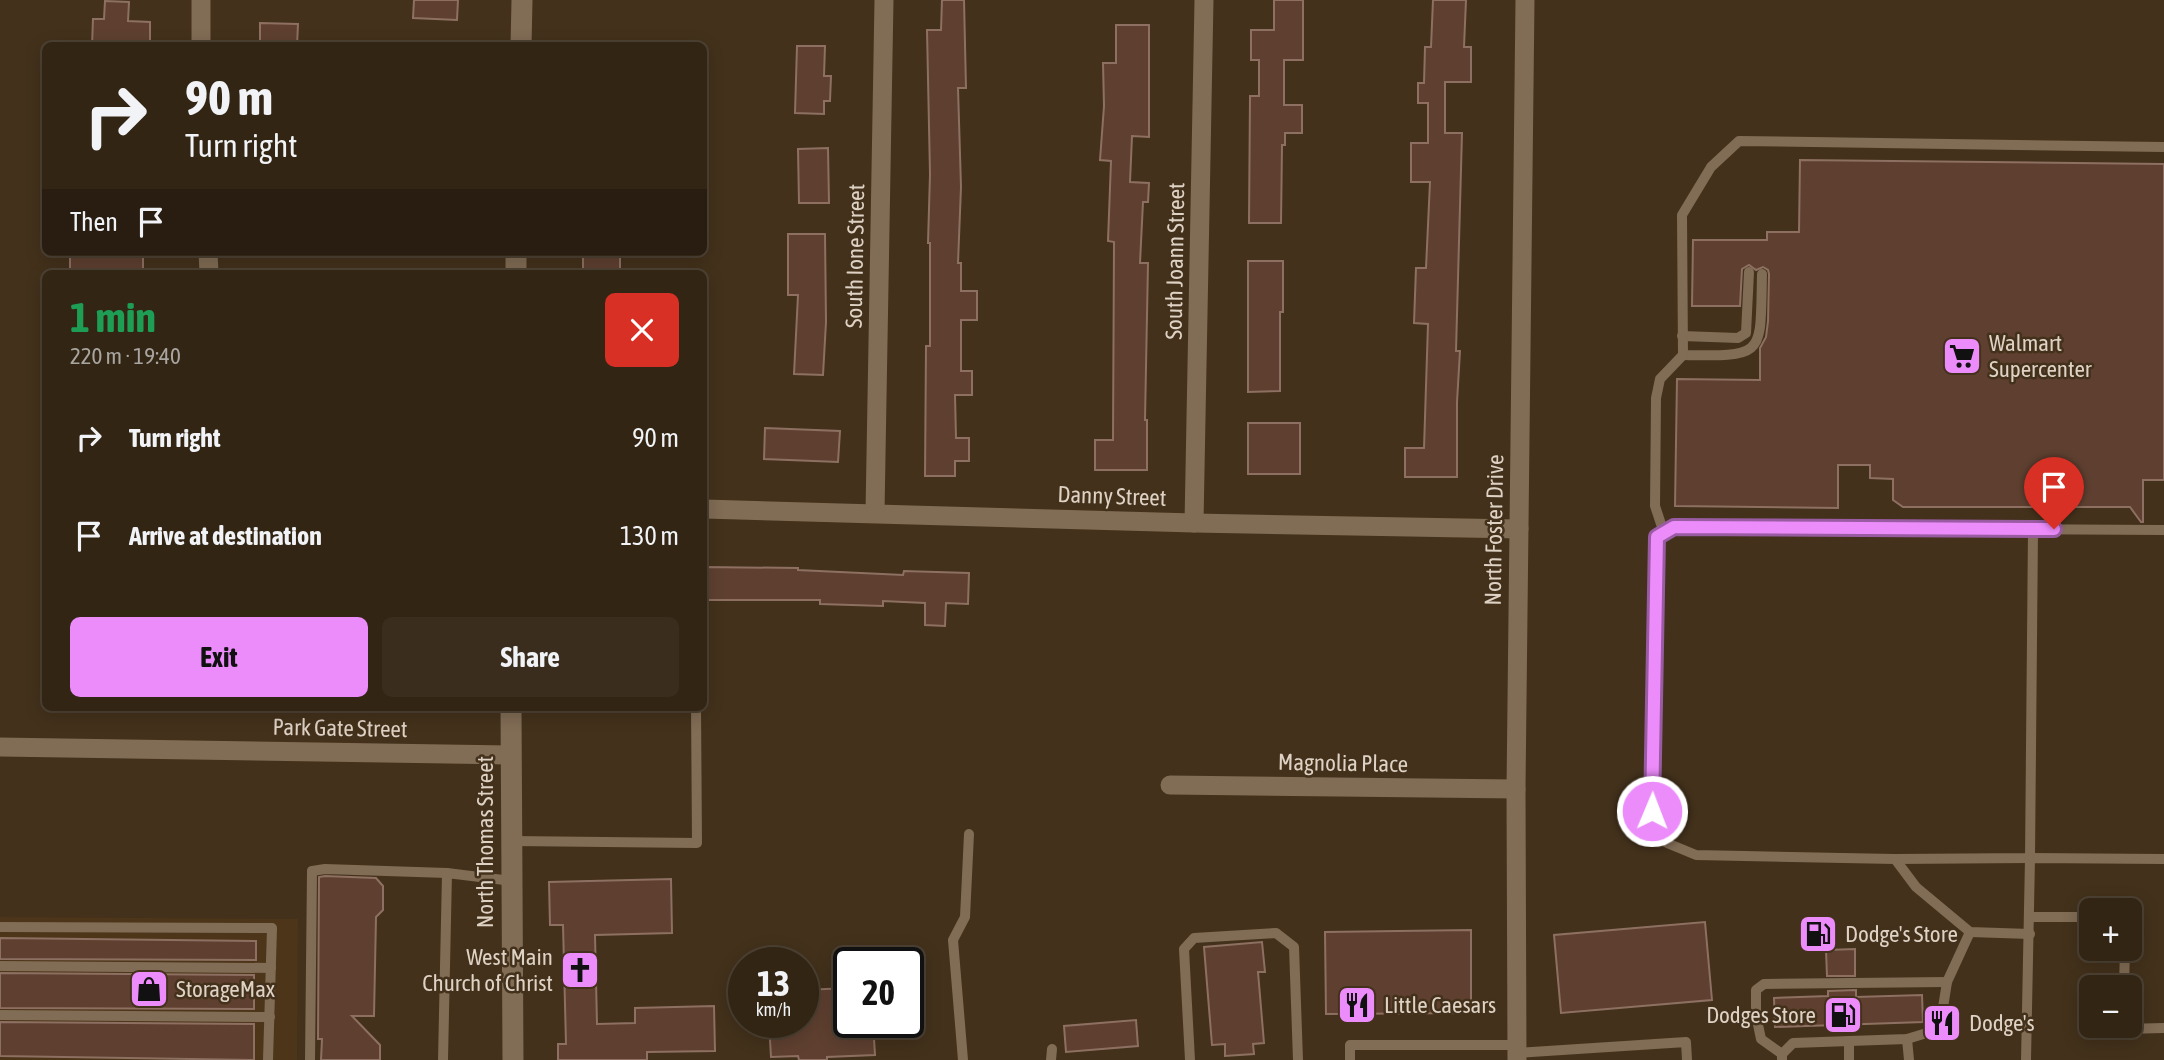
<!DOCTYPE html>
<html lang="en">
<head>
<meta charset="utf-8">
<style>
	body { margin:0; font-family:"Asap Condensed",sans-serif; background:#3a2d1d; color:#f1f3f6; height:100vh; display:flex; flex-direction:column; font-size:26px; white-space:nowrap }
	* { box-sizing:border-box; margin:0 }
	p { font-size:23px; color:#a8a5a0 }
	.icon { flex:none; width:38px; height:38px; fill:none; stroke:currentColor; stroke-width:2; stroke-linecap:round; stroke-linejoin:round }
	.map { position:relative; flex:1; overflow:hidden }
	.sheet { position:absolute; left:42px; top:270px; width:665px; height:441px; display:flex; flex-direction:column; background:#322514; border-radius:10px; box-shadow:0 4px 18px #0003,0 0 0 2px #4d4234 }
	.sheet>* { flex:none }
	.banner { position:absolute; left:42px; top:42px; width:665px; height:214px; border-radius:10px; box-shadow:0 4px 18px #0003,0 0 0 2px #4d4234; background:#322514; color:#f1f3f6; overflow:hidden }
	.controls { position:absolute; left:2079px; top:898px; display:grid; gap:14px }
	.controls a { display:grid; place-items:center; width:63px; height:63px; border-radius:10px; background:#322514; box-shadow:0 4px 18px #0003,0 0 0 2px #4d4234; font-size:35px }
	.speed { position:absolute; left:728px; top:947px; display:flex; gap:14px; font-size:35px; font-weight:700; text-align:center }
	.speed>* { display:grid; place-content:center; width:91px; height:91px; border-radius:50%; background:#322514; box-shadow:0 4px 18px #0003,0 0 0 2px #4d4234; line-height:1 }
	.speed small { font-size:18px; font-weight:400 }
	.speed .limit { border:4px solid #111; border-radius:10px; background:#fff; color:#111 }
	.pin { position:absolute; display:grid; place-items:center; width:60px; height:60px; color:#fff; margin:-72px -30px; border-radius:50% 50% 50% 0; rotate:-45deg; box-shadow:0 0 7px #0007 }
	.pin .icon { rotate:45deg }
	.me { position:absolute; width:77px; margin:-38px; rotate:1deg; stroke-linejoin:round; filter:drop-shadow(0 0 5px #0008) }
	.turn { display:flex; align-items:center; gap:24px; height:147px; padding:0 28px; font-size:32px }
	.turn .icon { width:91px; height:91px; stroke-width:2.5 }
	.turn b { display:block; font-size:49px; line-height:60px }
	.then { display:flex; align-items:center; height:66px; padding:0 28px; background:#0003; gap:14px; font-size:26px }
	.round { display:grid; place-items:center; flex:none; width:74px; height:74px; border-radius:10px; background:#3a2d1d }
	.summary { display:flex; align-items:center; justify-content:space-between; height:119px; padding:0 28px }
	h1 { font-size:42px; font-weight:700; line-height:52px; color:#1e9e55 }
	.primary-button { display:flex; gap:14px; margin-top:auto; padding:14px 28px }
	.primary-button a { flex:1; height:80px; border-radius:10px; background:#ec8cfa; color:#111; font-size:28px; font-weight:700; line-height:80px; text-align:center }
	.primary-button a+a { background:#3a2d1d; color:#f1f3f6 }
	ul { padding:0; list-style:none }
	li { display:flex; align-items:center; gap:21px; height:98px; padding:0 28px }
	li div { flex:1 }
	li b { display:block; font-size:26px }
	li em { font-style:normal }
	.map>svg:first-child { display:block }
	.built { fill:#4d3519 }
	.building { fill:#5f4030; stroke:#8d7061; stroke-width:2 }
	.lines { fill:none; stroke-linecap:round; stroke-linejoin:round }
	.lane { stroke:#816c55; stroke-width:10 }
	.street { stroke:#816c55; stroke-width:19 }
	.secondary { stroke:#816c55; stroke-width:21 }
	.route-casing { stroke:#995ba2; stroke-width:18 }
	.route { stroke:#ec8cfa; stroke-width:12 }
	.labels { text-anchor:middle; dominant-baseline:central; stroke-width:5; stroke-linejoin:round; paint-order:stroke }
	.street-label { font-size:23px; fill:#ded2c5; stroke:#43311b }
	.poi-label { font-size:23px; fill:#ded2c5; stroke:#43311b; text-anchor:start }
</style>
</head>
<body>
<div class="map">
<svg width="2164" height="1060" viewBox="0 0 2164 1060">
	<rect width="100%" height="100%" fill="#43311b"/>
	<path class="built" d="M0 917 298 919 297 1060H0Z"/>
	<g class="building">
		<path d="M414 0H458L457 20 413 18Z"/>
		<path d="M942 0H964L966 88H958L961 187 958 263H961V291H977V320H961V371H972V395H955L956 438H969V461H955V476H925L926 346H930V243H928L930 174 927 30H941Z"/>
		<path d="M1274 0H1303V60H1284V105H1302V133H1285V145H1282L1281 223H1249L1250 96H1259V60H1251V30H1274Z"/>
		<path d="M1433 0H1466L1464 47H1471V82H1445V133H1462L1456 351H1460L1457 402V477H1405V448H1424L1428 324 1414 323 1416 268H1426L1430 182H1411V143H1428V103H1418V83H1424L1425 47H1431Z"/>
		<path d="M105 1 129 2 128 21 150 22V46H92L93 19H104Z"/>
		<path d="M260 23 298 24 297 46H260Z"/>
		<path d="M1116 25H1149V137L1132 136 1130 182 1149 183 1148 202H1143L1140 263H1148L1145 420H1147V470H1095V440H1113L1114 242 1108 241 1111 161 1100 160 1104 106 1103 63H1116Z"/>
		<path d="M797 46H825L824 76H831L830 101H824V114L795 113Z"/>
		<path d="M828 148 829 203H799L798 149Z"/>
		<path d="M1800 160 2164 164V480H2143V522H2141L2130 507H1903L1893 500V479L1870 478V465H1838V508L1675 506 1677 379 1760 380V348L1766 337 1768 321 1769 274 1768 270 1763 267 1756 270 1749 265 1742 269 1740 306H1692L1693 240H1767V232H1799Z"/>
		<path d="M788 234H825L826 322 823 375 794 374 798 295H788Z"/>
		<path d="M70 252H143V272L70 269Z"/>
		<rect x="583" y="252" width="37" height="21"/>
		<path d="M1248 261H1283V312H1280V391L1248 392Z"/>
		<rect x="1248" y="423" width="52" height="51"/>
		<path d="M765 428 840 431 838 462 764 459Z"/>
		<path d="M704 567 798 568V570L903 575 904 571 969 573 968 604 946 603 945 626 925 625V603L883 601V606L820 604V600H704Z"/>
		<path d="M325 876 376 878 383 886V910L376 917 374 1016H352L380 1045V1060H321L322 1039H318L319 877Z"/>
		<path d="M671 879 672 933 595 935 597 1024 635 1023V1008L714 1006 715 1051 647 1052V1060H558V1044H566L563 925H550L549 882Z"/>
		<path d="M1705 922 1712 1000 1561 1013 1554 935Z"/>
		<path d="M1471 930V1013L1326 1014 1325 932Z"/>
		<path d="M0 938 256 941V960L0 959Z"/>
		<path d="M1262 942 1265 972H1258L1264 1043 1253 1044 1254 1054 1225 1056V1044L1212 1045 1204 947Z"/>
		<path d="M1855 949V976H1827L1826 950Z"/>
		<path d="M0 973 254 975V1009L0 1008Z"/>
		<path d="M849 988V1022H873L875 1055 827 1057V1060H799L798 1056 771 1057 769 1022H803V990Z"/>
		<path d="M1856 990V997L1922 995 1923 1022 1775 1027 1774 998 1828 996V991Z"/>
		<path d="M1136 1020 1138 1046 1066 1052 1064 1026Z"/>
		<path d="M0 1022 254 1024V1060L0 1056Z"/>
	</g>
	<g class="lines">
		<g class="lane">
			<path d="M1682 336 1738 338 1746 333 1749 272"/>
			<path d="M1683 355C1767 357 1760 355 1762 274"/>
			<path d="M1664 533 1655 506 1656 398 1660 379 1683 355 1682 215 1711 167 1739 141 2164 147"/>
			<path d="M512 841 697 843 696 707"/>
			<path d="M1895 859 2030 858 2033 529"/>
			<path d="M2030 917H2091"/>
			<path d="M0 927 272 928 268 1060"/>
			<path d="M2030 934 1970 932 1916 887 1895 859 1696 855 1667 843 1652 811 1657 537 1674 527 2164 530"/>
			<path d="M0 966 271 968"/>
			<path d="M2124 987 2125 948"/>
			<path d="M0 1015 270 1017"/>
			<path d="M2124 1026V1029L2164 1028"/>
			<path d="M1907 1039 1909 1060"/>
			<path d="M1849 1041V1060"/>
			<path d="M1517 1053 1686 1042 1687 1060"/>
			<path d="M1782 1054 1761 1039 1756 1015V990L1764 984 1947 982"/>
			<path d="M310 1060 312 871 325 869 447 873"/>
			<path d="M443 1060 447 873 512 881"/>
			<path d="M963 1060 953 940 965 917 969 834"/>
			<path d="M1051 1060 1052 1049"/>
			<path d="M1190 1060 1184 949 1194 938 1276 933 1294 947 1298 1060"/>
			<path d="M1350 1060V1045H1517"/>
			<path d="M1782 1060V1054L1793 1043 1907 1039 1930 1032 1942 1014 1947 982 1970 932"/>
			<path d="M2026 1060 2030 858 2164 859"/>
		</g>
		<g class="street">
			<path d="M201 46V0"/>
			<path d="M208 252 209 273"/>
			<path d="M704 509 1194 523 1519 529"/>
			<path d="M875 513 884 0"/>
			<path d="M1194 523 1204 0"/>
			<path d="M0 747 511 755"/>
			<path d="M1170 785 1516 789"/>
			<path d="M1517 1060 1516 789 1525 0"/>
		</g>
		<g class="secondary">
			<path d="M521 46 522 0"/>
			<path d="M516 273V252"/>
			<path d="M511 707 513 1060"/>
		</g>
	</g>
	<g class="lines">
		<g class="route-casing">
			<path id="route" d="M1652 811 1657 537 1674 527 2054 529"/>
		</g>
		<use href="#route" class="route"/>
	</g>
	<defs>
		<g id="supermarket-square" transform="scale(2.0125)"><rect x="-9" y="-9" width="18" height="18" rx="4" fill="#ec8cfa" stroke="#43311b"/><path d="M-6-5.5h2.5l.6 2H6L4.5 2H-2.5L-4.4-4H-6ZM-1.5 3.2a1.3 1.3 0 1 0 .1 0ZM3 3.2a1.3 1.3 0 1 0 .1 0Z" fill="#111"/></g>
		<g id="fuel-square" transform="scale(2.0125)"><rect x="-9" y="-9" width="18" height="18" rx="4" fill="#ec8cfa" stroke="#43311b"/><path d="M-5.5-6h7V0h2V4h1.3V-2.5L3-4.5l.8-.8L6-3V5H2.5V1h-1V6h-7ZM-4.2-4.7v3.2H.2V-4.7Z" fill="#111"/></g>
		<g id="church-square" transform="scale(2.0125)"><rect x="-9" y="-9" width="18" height="18" rx="4" fill="#ec8cfa" stroke="#43311b"/><path d="M-1.2-6h2.4v3.5h3.3v2.4h-3.3V6h-2.4V-.1h-3.3v-2.4h3.3Z" fill="#111"/></g>
		<g id="shop-square" transform="scale(2.0125)"><rect x="-9" y="-9" width="18" height="18" rx="4" fill="#ec8cfa" stroke="#43311b"/><path d="M-5-2.5h2.3a2.7 3.5 0 0 1 5.4 0H5L5.5 6h-11ZM-1.5-2.5h3a1.5 2.3 0 0 0-3 0Z" fill="#111"/></g>
		<g id="restaurant-square" transform="scale(2.0125)"><rect x="-9" y="-9" width="18" height="18" rx="4" fill="#ec8cfa" stroke="#43311b"/><path d="M-5-6h1v4h1v-4h1v4h1v-4h1v5L-1.5 .5V6h-2V.5L-5-1ZM5-6V6H3V1.5H1.5Q1.5-4 5-6Z" fill="#111"/></g>
	</defs>
	<g fill-rule="evenodd">
		<use href="#supermarket-square" x="1962" y="356"/>
		<use href="#fuel-square" x="1818" y="934"/>
		<use href="#church-square" x="580" y="970"/>
		<use href="#shop-square" x="149" y="989"/>
		<use href="#restaurant-square" x="1357" y="1005"/>
		<use href="#fuel-square" x="1843" y="1015"/>
		<use href="#restaurant-square" x="1942" y="1023"/>
	</g>
	<g class="labels">
		<g class="street-label">
			<text transform="translate(855 256) rotate(-89)">South Ione Street</text>
			<text transform="translate(1175 261) rotate(-89)">South Joann Street</text>
			<text transform="translate(1112 496) rotate(2)">Danny Street</text>
			<text transform="translate(1494 530) rotate(-89)">North Foster Drive</text>
			<text transform="translate(340 728) rotate(1)">Park Gate Street</text>
			<text transform="translate(1343 763) rotate(1)">Magnolia Place</text>
			<text transform="translate(485 842) rotate(-90)">North Thomas Street</text>
		</g>
		<g class="poi-label">
			<text x="1989" y="343">Walmart<tspan x="1989" dy="26">Supercenter</tspan></text>
			<text x="1845" y="934">Dodge's Store</text>
			<text x="553" y="957" text-anchor="end">West Main<tspan x="553" dy="26">Church of Christ</tspan></text>
			<text x="176" y="989">StorageMax</text>
			<text x="1384" y="1005">Little Caesars</text>
			<text x="1816" y="1015" text-anchor="end">Dodges Store</text>
			<text x="1969" y="1023">Dodge's</text>
		</g>
	</g>
</svg>
<div class="controls">
<a>+</a>
<a>−</a>
</div>
<div class="speed"><div>13<small>km/h</small></div><div class="limit">20</div></div>
<div class="pin" style="left:2054px;top:529px;background:#d93025"><svg class="icon" aria-label="arrive" viewBox="0 0 24 24"><path d="M6 21V4h12l-3 4 3 4H6"/></svg></div>
<svg class="me" style="left:1652px;top:811px" viewBox="-20 -20 40 40"><circle r="17" fill="#ec8cfa" stroke="#fff" stroke-width="3"/><path d="M0-11L8 9 0 5-8 9z" fill="#fff"/></svg>
<div class="banner">
<div class="turn"><svg class="icon" aria-label="right" viewBox="0 0 24 24"><path d="M7 20v-9h11M14 6l5 5-5 5"/></svg><div><b>90 m</b>Turn right</div></div>
<div class="then">Then<svg class="icon" aria-label="arrive" viewBox="0 0 24 24"><path d="M6 21V4h12l-3 4 3 4H6"/></svg></div>
</div>
<section class="sheet">
<div class="summary"><div><h1>1 min</h1><p>220 m · 19:40</p></div><a class="round" style="background:#d93025;color:#fff"><svg class="icon" aria-label="close" viewBox="0 0 24 24"><path d="M6 6l12 12M18 6L6 18"/></svg></a></div>
<ul>
<li><svg class="icon" aria-label="right" viewBox="0 0 24 24"><path d="M7 20v-9h11M14 6l5 5-5 5"/></svg><div><b>Turn right</b></div><em>90 m</em></li>
<li><svg class="icon" aria-label="arrive" viewBox="0 0 24 24"><path d="M6 21V4h12l-3 4 3 4H6"/></svg><div><b>Arrive at destination</b></div><em>130 m</em></li>
</ul>
<div class="primary-button"><a>Exit</a><a>Share</a></div>
</section>
</div>
</body>
</html>
